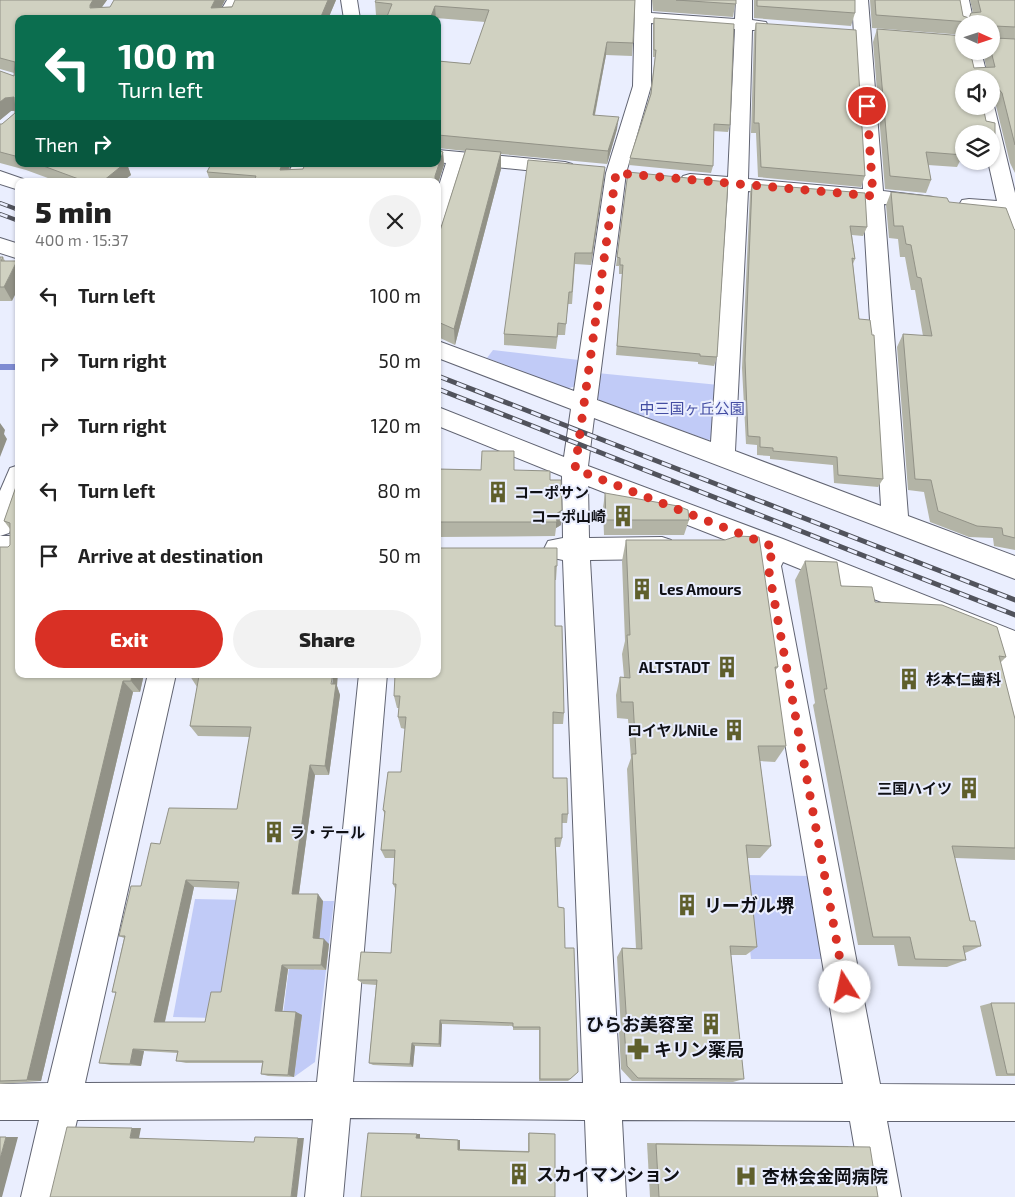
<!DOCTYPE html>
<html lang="en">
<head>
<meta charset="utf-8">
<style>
	body { margin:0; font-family:"Exo 2","Noto Sans JP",sans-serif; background:#f2f2f2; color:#222; height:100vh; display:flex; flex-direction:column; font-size:19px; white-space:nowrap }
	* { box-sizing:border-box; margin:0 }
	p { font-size:16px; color:#767676 }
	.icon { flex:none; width:28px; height:28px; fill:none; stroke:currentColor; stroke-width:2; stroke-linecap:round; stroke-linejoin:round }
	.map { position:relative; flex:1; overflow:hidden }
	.side { position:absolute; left:15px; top:178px; width:426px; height:500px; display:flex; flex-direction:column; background:#fff; border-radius:10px; box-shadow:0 1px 4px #0004 }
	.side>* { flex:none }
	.top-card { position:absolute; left:15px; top:15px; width:426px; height:152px; border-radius:10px; box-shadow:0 1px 4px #0004; background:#0b6e4f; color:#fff; overflow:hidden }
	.needle { width:32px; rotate:93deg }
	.tools { position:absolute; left:955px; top:15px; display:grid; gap:10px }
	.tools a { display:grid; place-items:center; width:45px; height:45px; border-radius:50%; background:#fff; box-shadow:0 1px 4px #0004; font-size:25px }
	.pin { position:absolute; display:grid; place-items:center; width:42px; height:42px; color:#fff; margin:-21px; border:2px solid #fff; border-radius:50%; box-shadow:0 1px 5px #0007 }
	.me { position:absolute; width:55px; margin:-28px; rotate:350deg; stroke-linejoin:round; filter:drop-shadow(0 0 4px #0008) }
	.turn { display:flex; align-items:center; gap:18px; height:105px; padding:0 20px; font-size:22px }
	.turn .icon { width:65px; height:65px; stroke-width:2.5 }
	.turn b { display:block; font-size:35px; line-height:42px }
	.then { display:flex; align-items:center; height:48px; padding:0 20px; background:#0003; gap:10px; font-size:19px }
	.round { display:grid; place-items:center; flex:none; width:52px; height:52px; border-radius:26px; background:#f2f2f2 }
	.overview { display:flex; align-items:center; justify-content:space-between; height:85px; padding:0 20px }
	h1 { font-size:30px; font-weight:800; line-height:38px }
	.action { display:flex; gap:10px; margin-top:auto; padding:10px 20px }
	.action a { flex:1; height:58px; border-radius:30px; background:#d93025; color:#fff; font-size:20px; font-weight:800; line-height:58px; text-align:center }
	.action a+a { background:#f2f2f2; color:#222 }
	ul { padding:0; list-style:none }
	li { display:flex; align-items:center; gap:15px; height:65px; padding:0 20px }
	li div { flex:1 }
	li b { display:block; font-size:19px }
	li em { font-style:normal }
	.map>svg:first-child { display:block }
	.green { fill:#c1cbf7 }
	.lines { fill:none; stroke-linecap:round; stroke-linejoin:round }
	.stream { fill:#7f8cd3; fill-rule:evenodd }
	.minor-casing { stroke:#616472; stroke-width:2 }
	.minor { fill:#fff; fill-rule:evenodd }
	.rail-far1-casing { stroke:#51535c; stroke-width:4 }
	.rail-casing { stroke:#51535c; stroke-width:5 }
	.rail-far1 { stroke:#eaeefe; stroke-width:2.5; stroke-dasharray:8; stroke-linecap:butt }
	.rail { stroke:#eaeefe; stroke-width:3; stroke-dasharray:10; stroke-linecap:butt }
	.wall { fill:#b3b4a6; fill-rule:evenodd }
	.shaded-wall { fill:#929287 }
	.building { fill:#d0d1c1; stroke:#929287; fill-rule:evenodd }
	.route { stroke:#d93025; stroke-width:9; stroke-dasharray:0 16.2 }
	.labels { text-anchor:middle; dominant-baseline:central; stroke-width:4; stroke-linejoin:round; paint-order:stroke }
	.park-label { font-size:15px; fill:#434da2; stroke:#eaeefe }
	.poi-label { font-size:15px; font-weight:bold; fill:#0f1015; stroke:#eaeefe; text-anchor:start }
	.near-poi-label { font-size:18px; font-weight:bold; fill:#0f1015; stroke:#eaeefe; text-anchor:start }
</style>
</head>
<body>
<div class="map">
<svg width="1015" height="1197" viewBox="0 0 1015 1197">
	<rect width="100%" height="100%" fill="#eaeefe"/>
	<g class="green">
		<path d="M493 350 579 360 576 386 566 389 487 358Z"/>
		<path d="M597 373 719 385 715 438 708 440 599 401 594 395Z"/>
		<path d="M742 875 813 876 827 959H751Z"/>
		<path d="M195 899 244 900 216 1018 173 1017Z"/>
		<path d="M323 901H334L329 944H317L314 970H326L315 1062 294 1077 302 1015H283L294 927H320Z"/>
	</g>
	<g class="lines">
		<rect class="stream" x="0" y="364" width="19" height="6"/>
		<g class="minor-casing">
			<g id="minor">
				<path d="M227 0H243L233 19H216Z"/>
				<path d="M341 0H357L360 19H344Z"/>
				<path d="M635 0H651V13L735 19 736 0H752V20L766 22 768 26 766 30H752L748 179 863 189 852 0H868L883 191 933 197 936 201 933 205 926 207 884 204 908 516 1015 556V579L594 418 588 466 783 539 1015 631V722L1005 718 1000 708 982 643 783 562 781 566 880 1084 1015 1085V1121H887L901 1197H863L850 1121 622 1120 626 1197H588L585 1120 350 1118 343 1197H305L313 1119 77 1120 59 1197H21L39 1120H0V1084L48 1083 148 674H176L85 1083 317 1082 359 674H387L353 1082 583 1083 563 560 548 557 544 549 548 541 563 538 562 476 438 426V407L564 457 571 409 438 358V341L574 391 606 173 633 86ZM651 23 735 29 728 177 690 174 683 176 680 180 683 184 728 189 711 442 597 400 626 173 651 86ZM748 191 863 202 881 506 735 451ZM588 486 759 553 755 566 843 1084 620 1083 590 560 662 559 671 556 675 548 671 540 662 537 589 538Z"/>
				<path d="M953 0H969L974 24H964V29L960 28Z"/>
				<path d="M963 51H981L988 79H970Z"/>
				<path d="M992 102 994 106 1015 193V243L1008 241 1005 236 1000 214 962 210 959 205 962 200 969 199 997 201 988 161H991V134H982L976 106H991Z"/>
				<path d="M438 150 565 162 572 164 575 168 572 172 565 174 465 164 448 219 445 224 438 226V189L446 163 438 162Z"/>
				<path d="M293 164H313L304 181H284Z"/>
				<path d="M0 171 26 180 27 181H19V190L0 184Z"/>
				<path d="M0 238 19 244V259L0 253Z"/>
				<path d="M19 465V510L9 533 0 536V491L10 468Z"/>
				<rect x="0" y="536" width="19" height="22"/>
			</g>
		</g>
		<use href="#minor" class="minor"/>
		<g class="rail-far1-casing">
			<g id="rail-far1">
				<path d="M0 203 19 210"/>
				<path d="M0 214 19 221"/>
			</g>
		</g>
		<g class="rail-casing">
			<g id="rail">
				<path d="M438 376 1015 600"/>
				<path d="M438 389 1015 615"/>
			</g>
		</g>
		<use href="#rail-far1" class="rail-far1"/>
		<use href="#rail" class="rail"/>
	</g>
	<g class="wall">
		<path d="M0 0H107L102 7H110L114 0H225L221 7 336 0 328 19H19V164H127L131 175 123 181H56L26 170 0 163V124H2L15 113V111H11L0 120V71L14 76V73L0 69Z"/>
		<path d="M635 0 633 43 632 56 606 55 595 115 617 129 607 164 501 154V169L455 345 438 337V237L465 151 438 148V149V61L470 64 485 22 436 18 376 15 375 2Z"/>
		<path d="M652 0H736L733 17 653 11Z"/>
		<path d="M754 0H855V13L851 26 754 18Z"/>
		<path d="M870 0H960L963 16 969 18 971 13H973L970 0H1015V173L1010 163 996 106 991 100V79H964V106H983L986 121 995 123V146L991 155V134H964V159H961L957 167 928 165 931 180 926 193 885 189 873 42 877 29 964 36V51H970L974 68 986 67 983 51H991V24H964V35L872 28Z"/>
		<path d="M654 18 730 125 728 132 713 131V166L711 173 629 165 630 158 650 95 655 57H653V25Z"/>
		<path d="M756 23 865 176 861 187 758 177 756 133H751L754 33Z"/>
		<path d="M443 152 444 165 438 181H210L207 172 211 164H291L289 169H303Z"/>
		<path d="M605 167 591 265 575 264 572 304H568L565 335H558L556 349 504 345V334Z"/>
		<path d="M628 172 717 357 714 366 698 364V362L616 355 622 274H619V266H616Z"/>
		<path d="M752 184 867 227 863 236 852 235 855 259 853 264 859 319 883 479 878 487 834 483 833 465 770 459V456L757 455V445L746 444 742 368 750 193Z"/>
		<path d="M891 192 949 202 1015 230V550L994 546 993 538 969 537 930 522 924 492 908 490 897 347 903 334 923 336 915 290H911L905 257H900L898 239 889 238 886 205Z"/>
		<path d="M0 257H3L5 261 12 301H0Z"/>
		<path d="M438 469 514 470 550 480 562 510 561 525 556 528 555 536 438 537Z"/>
		<path d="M19 478 144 674 140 692H133L41 1081 0 1084V547H8L10 545V529L4 521Z"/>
		<path d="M605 493 689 520 684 535H604L603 508Z"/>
		<path d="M626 540 778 667 775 671 786 746 775 762 760 761 771 846 760 858H747L757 947 746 955H731L744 1079 733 1082 632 1081 621 1069 619 1032 621 1030 617 957 622 948 636 949 627 769 631 758 628 719 617 718 616 695 620 677H624L622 654 625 641 622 561Z"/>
		<path d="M438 548 557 566 556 580H555V626L564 713 563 724H553V778L568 814 567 823H562V838L560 847H556L558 907 565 948 578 1072 568 1081H539V1030H513V1026L442 1024 441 1047 415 1046 413 1067 373 1065 369 1063 376 985 363 984 358 980 391 953 396 890 393 884 395 858H385L381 850 385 815 383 810 401 772 405 729 401 728 398 717 399 708H397L394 696 438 674Z"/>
		<path d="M805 561 841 586 875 602 1006 657 1000 663 1015 719V860L955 858 970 921 981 946 965 953 966 960 947 967 898 966 894 945H858L813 705 815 703 795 580Z"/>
		<path d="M190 674 337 686 340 695 329 775H315L299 894 323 901 319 939 329 944 326 970 288 969 282 1011 296 1012 302 1015 294 1077 268 1076 261 1074 262 1063H186L176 1061 177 1053 144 1051 141 1066 111 1065 99 1063 116 993 112 992 124 938 119 936 160 844 237 809 250 737 198 736 190 726 197 687 190 676ZM194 887 238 889 221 992 205 1022H165Z"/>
		<path d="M991 1003H1015V1076H996L980 1006Z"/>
		<path d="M368 1133 420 1134V1138L460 1140V1149L528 1151V1133L555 1134V1197Z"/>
		<path d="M647 1143 848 1146 878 1197H650Z"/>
	</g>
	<g class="shaded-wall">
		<path d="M93 0H107L94 18 90 5Z"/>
		<path d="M215 0H225L216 19 211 8Z"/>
		<path d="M328 0H336L328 19H320Z"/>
		<path d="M435 6 436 19H430Z"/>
		<path d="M607 42 606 55 592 128 593 115Z"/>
		<path d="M14 97 19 110 11 111 0 120V102L5 98Z"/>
		<path d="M619 117 617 129 607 164 608 151Z"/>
		<path d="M995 146 991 155V151L993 148Z"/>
		<path d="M443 152 444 165 438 184V181H435V176Z"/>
		<path d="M501 152V169L455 345 454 329Z"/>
		<path d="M124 164H127L131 175 123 181H103Z"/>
		<path d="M282 164H291L283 181 280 170Z"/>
		<path d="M605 167 604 179 591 265 592 253Z"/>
		<path d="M17 261 19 264V287L12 301 4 287Z"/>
		<path d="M0 423 5 430 4 434 7 439 0 457Z"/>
		<path d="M562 510 561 525 556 528V514Z"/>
		<path d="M132 674H144L140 692 131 681Z"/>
		<path d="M333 674H338L337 686 340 695 329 775 325 766Z"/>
		<path d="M123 681 133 692 41 1081 27 1080Z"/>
		<path d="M310 765 315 775 298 900 292 894Z"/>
		<path d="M186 880 194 887 164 1025 154 1022Z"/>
		<path d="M318 894 323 901 319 944 313 938Z"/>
		<path d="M324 939 329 944 326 970 321 965Z"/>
		<path d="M282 965 288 969 282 1015 275 1011Z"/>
		<path d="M296 1012 302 1015 294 1077 288 1075Z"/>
		<path d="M440 1020 442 1024 441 1047 439 1044Z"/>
		<path d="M412 1043 415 1046 413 1067 410 1064Z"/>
		<path d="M133 1049 144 1051 141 1066 130 1064Z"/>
		<path d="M132 1128H141L139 1138H130Z"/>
		<path d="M417 1134H420V1138H416Z"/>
		<path d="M6 1137H18L2 1197H0V1159Z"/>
		<path d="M298 1138H304L297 1197H291Z"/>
		<path d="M458 1140H460V1149L458 1150Z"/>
	</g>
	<g class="building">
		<path d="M0 0H93L90 5V8L110 7 114 0H215L211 8 232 7 235 0H328L320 19H19V157L0 152V124H2L15 113 14 97 5 98 0 102V71L14 76 15 62 0 58Z"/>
		<path d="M376 0H635L633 43 607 42 593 115 619 117 608 151 438 135V61L470 64 489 10 435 6 430 19H386L392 4 375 2Z"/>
		<path d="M676 0H736V4Z"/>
		<path d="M757 0H855V13L757 6Z"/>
		<path d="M875 0H960L963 16 969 18 971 13 981 12 978 0H1015V27L995 26V38L1015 39V145L1002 93 997 87 995 91H991V79H964V106H983L986 121 995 123V146L991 148V134H964V146H961L963 155 926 152 931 180 890 176 877 29 964 36V51H970L974 68 995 67 991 51V24H971L969 22 876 15Z"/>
		<path d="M654 18 734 24 730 125 714 124 713 166 630 158 651 94 656 50H654Z"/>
		<path d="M756 23 856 30 865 176 761 167 759 123H754Z"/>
		<path d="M466 149 501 152 454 329 438 322V237Z"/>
		<path d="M438 150 443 152 435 176V181H254L256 176 207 172 211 164H282L280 170 303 169 305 164H438Z"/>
		<path d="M528 160 605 167 592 253H575L572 292H569L566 324 558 323 557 337 504 334Z"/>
		<path d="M38 164H124L103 181H84Z"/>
		<path d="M628 172 728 182 717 357 700 356V354L617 346 623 265H620V258L617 257Z"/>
		<path d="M752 184 865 193 867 227 850 226 855 259 852 258 859 319 870 320 872 335H874L883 479 838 475 837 457 773 451V448L760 447V437L748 436 745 360Z"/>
		<path d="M891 192 947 198 949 202 1006 208 1014 229 1015 230V538L1003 535 1002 528 977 526 938 511 931 480 915 479 903 334 932 336 921 278 917 277 911 245 906 244 903 226H894Z"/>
		<path d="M0 257H3L1 261H17L4 287H0Z"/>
		<path d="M482 451H514V470L550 471V480H561L562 510 556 514 557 522H438V469L481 470Z"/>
		<path d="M19 478V674H132L131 681H123L27 1080 0 1081V547H8L10 545V523L4 521Z"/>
		<path d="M605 493 678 506 688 510 689 520H606Z"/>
		<path d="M737 536 759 537 778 667H775L786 746H758L771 846 746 845 757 947 730 946 744 1079 638 1078 627 1066 624 1027H627L622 948 642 949 632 754H636L633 702H621L620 677 630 678 627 635H630L626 540H725Z"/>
		<path d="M438 548H557V566H555V626H562L564 713 553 712V778H567L568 814H562V838H555L558 907 564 908 565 948H574L578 1072 570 1079H540V1027H513V1023L440 1020 439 1044 412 1043 410 1064 369 1063 377 980H358L361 952 391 953 396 884H393L395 850H381L385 811 383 810 388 772H401L406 717H398L400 696H394L395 674H438Z"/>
		<path d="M805 561 837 562 841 586 872 587 875 602 942 605 997 627 1006 657 999 656 1015 719V848L952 846 970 921H975L981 946H963L966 960 915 959 910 937H873L824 689H827Z"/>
		<path d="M190 674H333L331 684H336L325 766 310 765 292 894H318L313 938 324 939 321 965H282L275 1011 296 1012 288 1075 261 1074 263 1061H176L178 1051 133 1049 130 1064 99 1063 116 992H112L125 936H119L131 886H141L151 843 160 844 169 808 237 809 251 727 190 726 199 676H190ZM186 880 239 882 221 992H211L205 1022H154Z"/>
		<path d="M991 1003H1015V1074H1007Z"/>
		<path d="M67 1127 132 1128 130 1138 254 1142 255 1137 298 1138 291 1197H50Z"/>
		<path d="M368 1133 417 1134 416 1138 458 1140V1150L529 1152V1133L555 1134V1197H361Z"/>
		<path d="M0 1137H6L0 1159Z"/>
		<path d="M656 1144 870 1147 878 1197H659Z"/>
	</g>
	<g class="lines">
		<path class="route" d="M845 987 768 566 774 547 575 469 616 173 873 196 867 106"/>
	</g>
	<defs>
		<g id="building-bare" transform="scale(1.725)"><path d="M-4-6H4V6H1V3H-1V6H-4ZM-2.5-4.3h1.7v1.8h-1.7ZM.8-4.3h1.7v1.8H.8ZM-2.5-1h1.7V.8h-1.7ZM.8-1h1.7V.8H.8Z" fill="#5f5f2c" stroke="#eaeefe" stroke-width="2.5" paint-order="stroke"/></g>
		<g id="pharmacy-bare" transform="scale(1.725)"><path d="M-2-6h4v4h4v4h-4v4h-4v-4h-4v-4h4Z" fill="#5f5f2c" stroke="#eaeefe" stroke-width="2.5" paint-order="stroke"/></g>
		<g id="hospital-bare" transform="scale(1.725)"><path d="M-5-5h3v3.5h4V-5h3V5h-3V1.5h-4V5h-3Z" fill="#5f5f2c" stroke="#eaeefe" stroke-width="2.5" paint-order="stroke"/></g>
	</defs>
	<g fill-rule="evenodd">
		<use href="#building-bare" x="498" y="492"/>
		<use href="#building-bare" x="623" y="516"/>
		<use href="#building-bare" x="642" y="589"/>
		<use href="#building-bare" x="727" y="667"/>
		<use href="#building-bare" x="909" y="679"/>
		<use href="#building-bare" x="734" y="730"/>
		<use href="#building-bare" x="969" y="788"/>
		<use href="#building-bare" x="274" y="832"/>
		<use href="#building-bare" x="687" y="905"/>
		<use href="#building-bare" x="711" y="1024"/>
		<use href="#pharmacy-bare" x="638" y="1049"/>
		<use href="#building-bare" x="519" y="1174"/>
		<use href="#hospital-bare" x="746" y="1176"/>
	</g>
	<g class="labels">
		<g class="park-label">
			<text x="692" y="408">中三国ヶ丘公園</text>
		</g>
		<g class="poi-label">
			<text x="514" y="492">コーポサン</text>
			<text x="606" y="516" text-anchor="end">コーポ山崎</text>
			<text x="659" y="589">Les Amours</text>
			<text x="710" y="667" text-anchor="end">ALTSTADT</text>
			<text x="926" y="679">杉本仁歯科</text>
			<text x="718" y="730" text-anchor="end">ロイヤルNiLe</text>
			<text x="952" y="788" text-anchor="end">三国ハイツ</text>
			<text x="290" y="832">ラ・テール</text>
		</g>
		<g class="near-poi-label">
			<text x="704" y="905">リーガル堺</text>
			<text x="694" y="1024" text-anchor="end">ひらお美容室</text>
			<text x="654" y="1049">キリン薬局</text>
			<text x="536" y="1174">スカイマンション</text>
			<text x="762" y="1176">杏林会金岡病院</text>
		</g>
	</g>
</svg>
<div class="tools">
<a><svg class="needle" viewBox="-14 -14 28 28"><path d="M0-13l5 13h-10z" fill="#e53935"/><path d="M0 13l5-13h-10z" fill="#767676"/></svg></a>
<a><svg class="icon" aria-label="sound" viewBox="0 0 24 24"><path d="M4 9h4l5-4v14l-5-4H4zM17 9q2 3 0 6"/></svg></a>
<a><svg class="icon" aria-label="layers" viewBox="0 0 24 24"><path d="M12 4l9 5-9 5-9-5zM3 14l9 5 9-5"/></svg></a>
</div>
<div class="pin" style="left:867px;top:106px;background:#d93025"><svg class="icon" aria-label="arrive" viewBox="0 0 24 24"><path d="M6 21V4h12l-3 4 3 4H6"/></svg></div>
<svg class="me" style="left:845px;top:987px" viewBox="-20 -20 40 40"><circle r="19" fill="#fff"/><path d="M0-13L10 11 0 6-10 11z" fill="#d93025"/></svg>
<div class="top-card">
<div class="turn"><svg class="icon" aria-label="left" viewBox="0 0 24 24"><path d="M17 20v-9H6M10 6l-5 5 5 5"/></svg><div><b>100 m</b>Turn left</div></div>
<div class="then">Then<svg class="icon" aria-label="right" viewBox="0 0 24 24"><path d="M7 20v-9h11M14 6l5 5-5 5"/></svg></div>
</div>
<section class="side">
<div class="overview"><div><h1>5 min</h1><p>400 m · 15:37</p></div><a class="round"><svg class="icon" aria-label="close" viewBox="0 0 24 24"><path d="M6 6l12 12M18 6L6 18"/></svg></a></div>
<ul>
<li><svg class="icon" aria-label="left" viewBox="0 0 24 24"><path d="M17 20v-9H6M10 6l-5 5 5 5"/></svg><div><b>Turn left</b></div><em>100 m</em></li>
<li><svg class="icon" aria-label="right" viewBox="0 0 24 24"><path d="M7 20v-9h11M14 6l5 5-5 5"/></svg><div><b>Turn right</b></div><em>50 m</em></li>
<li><svg class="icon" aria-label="right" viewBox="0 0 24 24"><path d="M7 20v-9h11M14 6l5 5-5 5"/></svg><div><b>Turn right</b></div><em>120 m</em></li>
<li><svg class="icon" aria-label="left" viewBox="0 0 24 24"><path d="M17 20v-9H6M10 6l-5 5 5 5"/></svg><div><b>Turn left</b></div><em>80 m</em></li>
<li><svg class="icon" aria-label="arrive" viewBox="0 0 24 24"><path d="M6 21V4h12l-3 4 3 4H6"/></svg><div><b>Arrive at destination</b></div><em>50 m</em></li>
</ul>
<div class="action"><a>Exit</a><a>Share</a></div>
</section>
</div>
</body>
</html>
